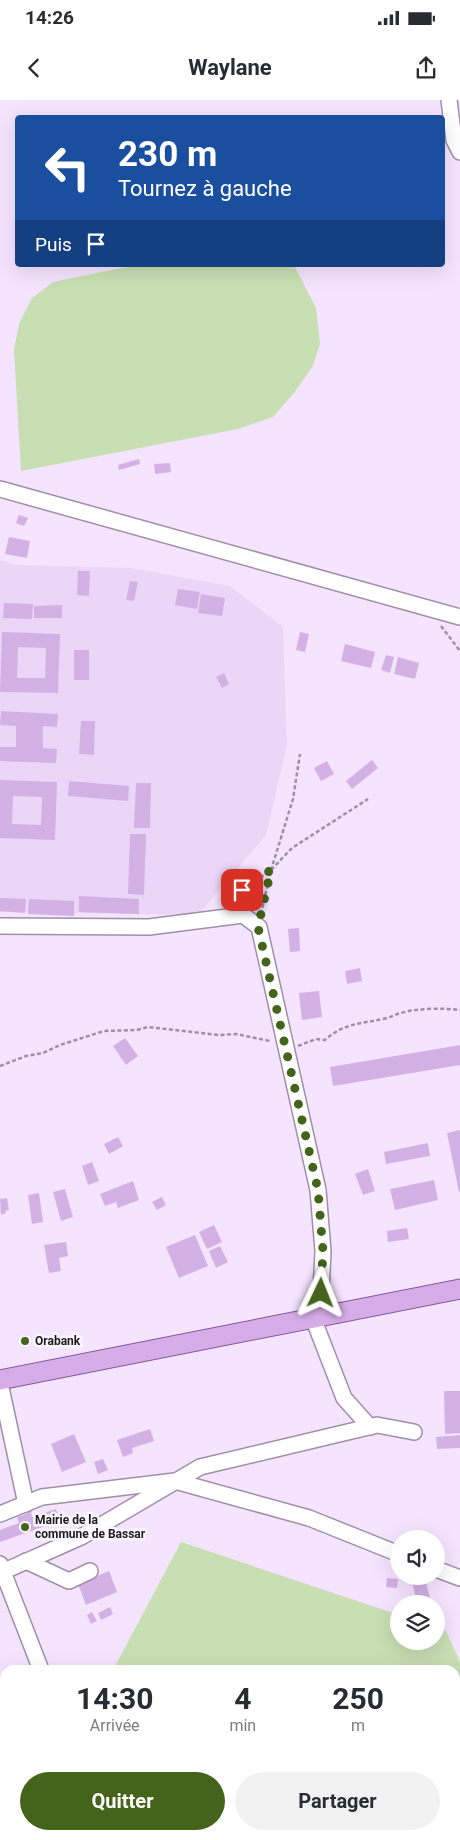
<!DOCTYPE html>
<html lang="fr">
<head>
<meta charset="utf-8">
<style>
	body { margin:0; font-family:Roboto,sans-serif; background:#f2f2f3; color:#2b2b33; height:100vh; display:flex; flex-direction:column; font-size:19px; white-space:nowrap }
	* { box-sizing:border-box; margin:0 }
	p { font-size:16px; color:#7c7c81 }
	.icon { flex:none; width:28px; height:28px; fill:none; stroke:currentColor; stroke-width:2; stroke-linecap:round; stroke-linejoin:round }
	.map { position:relative; flex:1; overflow:hidden }
	.details { position:absolute; left:0px; top:1565px; width:460px; height:175px; display:flex; flex-direction:column; background:#fff; border-radius:15px 15px 0 0; box-shadow:0 5px 20px #0002 }
	.details>* { flex:none }
	.banner { position:absolute; left:15px; top:15px; width:430px; height:152px; border-radius:5px; box-shadow:0 5px 20px #0002; background:#1a4fa0; color:#fff; overflow:hidden }
	.controls { position:absolute; left:390px; top:1430px; display:grid; gap:10px }
	.controls a { display:grid; place-items:center; width:55px; height:55px; border-radius:50%; background:#fff; box-shadow:0 5px 20px #0002; font-size:25px }
	.pin { position:absolute; display:grid; place-items:center; width:42px; height:42px; color:#fff; margin:-21px; border-radius:10px; box-shadow:0 2px 8px #0006 }
	.me { position:absolute; width:55px; margin:-28px; rotate:2deg; stroke-linejoin:round; filter:drop-shadow(0 0 4px #0008) }
	.turn { display:flex; align-items:center; gap:18px; height:105px; padding:0 20px; font-size:22px }
	.turn .icon { width:65px; height:65px; stroke-width:2.5 }
	.turn b { display:block; font-size:35px; line-height:42px }
	.then { display:flex; align-items:center; height:48px; padding:0 20px; background:#0003; gap:10px; font-size:19px }
	.eta { display:flex; justify-content:space-evenly; align-items:center; height:85px; text-align:center }
	.eta b { font-size:30px; font-weight:700; line-height:35px }
	.button { display:flex; gap:10px; margin-top:auto; padding:10px 20px }
	.button a { flex:1; height:58px; border-radius:30px; background:#43641a; color:#fff; font-size:20px; font-weight:700; line-height:58px; text-align:center }
	.button a+a { background:#f2f2f3; color:#2b2b33 }
	.status { display:flex; justify-content:space-between; align-items:center; height:35px; padding:0 25px; background:#fff; direction:ltr }
	.status svg { height:14px; fill:currentColor }
	header { display:flex; justify-content:space-between; align-items:center; height:65px; padding:0 20px; background:#fff; font-size:22px; font-weight:700 }
	.map>svg:first-child { display:block }
	.built { fill:#ecd6f7 }
	.green { fill:#c8dfb3 }
	.building { fill:#d3b1e5; fill-rule:evenodd }
	.lines { fill:none; stroke-linecap:round; stroke-linejoin:round }
	.minor-casing { stroke:#9f8fa7; stroke-width:18 }
	.major-casing { stroke:#84569a; stroke-width:21 }
	.path { stroke:#9c90a3; stroke-width:2.5; stroke-dasharray:4 2.5; stroke-linecap:butt }
	.minor { stroke:#fff; stroke-width:15 }
	.major { stroke:#d6ade9; stroke-width:19 }
	.route { stroke:#43641a; stroke-width:9; stroke-dasharray:0 16.2 }
	.poi-dot { fill:#43641a; stroke:#faf7fc; stroke-width:2 }
	.labels { text-anchor:middle; dominant-baseline:central; stroke-width:5; stroke-linejoin:round; paint-order:stroke }
	.poi-label { font-size:12px; font-weight:bold; fill:#1f1922; stroke:#faf7fc; text-anchor:start }
</style>
</head>
<body>
<div class="status"><b>14:26</b><svg viewBox="0 0 49 12"><path d="M0 12V9h3v3zM5 12V6h3v6zM10 12V3h3v9zM15 12V0h3v12zM26 1h20v11H26zM47 4h2v5h-2z"/></svg></div>
<header><svg class="icon" aria-label="back" viewBox="0 0 24 24"><path d="M15 5l-7 7 7 7"/></svg>Waylane<svg class="icon" aria-label="share" viewBox="0 0 24 24"><path d="M12 15V3M7 8l5-5 5 5M5 13v7h14v-7"/></svg></header>
<div class="map">
<svg width="460" height="1740" viewBox="0 0 460 1740">
	<rect width="100%" height="100%" fill="#f5e4fe"/>
	<path class="built" d="M0 460 16 465 132 468 230 486 283 527 287 645 266 735 198 815 0 812Z"/>
	<g class="green">
		<path d="M136 165H292L295 167 316 208 320 244 313 266 294 293 273 317 238 329 21 371 14 250 19 224 32 198 53 182Z"/>
		<path d="M181 1442 399 1515V1541H436V1528L446 1531 460 1562V1740H139L138 1735H455V1570H113Z"/>
	</g>
	<g class="building">
		<path d="M139 359 140 364 119 370 118 365Z"/>
		<path d="M170 363 171 372 155 374 154 364Z"/>
		<path d="M19 415 28 418 24 426 16 423Z"/>
		<path d="M9 437 30 441 27 458 5 454Z"/>
		<path d="M78 471H90L89 496 77 495Z"/>
		<path d="M130 481 138 482 134 501 126 500Z"/>
		<path d="M178 489 200 492 197 509 175 505Z"/>
		<path d="M201 494 225 498 222 516 198 513Z"/>
		<path d="M4 503 33 504 32 519 3 518Z"/>
		<path d="M62 505V518H34V506Z"/>
		<path d="M2 532 60 534 58 593 0 592ZM18 547 46 548 45 578H17Z"/>
		<path d="M300 532 309 534 305 552 296 550Z"/>
		<path d="M345 544 375 552 371 568 341 561Z"/>
		<rect x="74" y="550" width="15" height="30"/>
		<path d="M386 555 394 557 390 573 381 570Z"/>
		<path d="M398 557 419 563 415 579 394 574Z"/>
		<path d="M224 573 229 584 222 588 216 577Z"/>
		<path d="M1 611 58 614 57 627 43 626V648L57 649 56 663 0 661V647H16V626L0 625Z"/>
		<path d="M81 621H95L94 655 79 654Z"/>
		<path d="M372 660 378 668 352 689 346 681Z"/>
		<path d="M327 661 334 674 321 681 314 668Z"/>
		<path d="M0 680 57 682 55 740 0 738ZM13 696 42 697 41 725 12 724Z"/>
		<path d="M69 681 129 686 128 701 68 696Z"/>
		<path d="M136 683H151L150 728H134Z"/>
		<path d="M130 734H146L144 795 128 794Z"/>
		<path d="M79 796 139 799V814L79 812Z"/>
		<path d="M0 798 26 799 25 813 0 811Z"/>
		<path d="M29 799 74 801V816L28 814Z"/>
		<path d="M299 828 300 851 290 852 288 829Z"/>
		<path d="M360 868 362 881 347 884 345 871Z"/>
		<path d="M319 891 322 917 302 920 299 893Z"/>
		<path d="M125 938 138 956 126 965 113 946Z"/>
		<path d="M460 945V965L333 986 330 967Z"/>
		<path d="M460 1030V1092H459L447 1033Z"/>
		<path d="M118 1037 123 1046 109 1054 104 1044Z"/>
		<path d="M428 1043 430 1056 386 1064 384 1052Z"/>
		<path d="M92 1062 99 1081 88 1085 82 1066Z"/>
		<path d="M368 1069 375 1091 363 1095 355 1074Z"/>
		<path d="M434 1080 438 1100 395 1110 390 1089Z"/>
		<path d="M133 1081 139 1100 118 1108 116 1102 105 1106 100 1094Z"/>
		<path d="M65 1089 73 1117 61 1121 53 1092Z"/>
		<path d="M39 1093 43 1122 32 1124 28 1095Z"/>
		<path d="M162 1097 166 1105 157 1110 152 1102Z"/>
		<path d="M7 1098 9 1110 5 1111 6 1113 1 1115 0 1099Z"/>
		<path d="M214 1125 222 1142 207 1149 199 1132Z"/>
		<path d="M407 1128 409 1139 388 1142 387 1131Z"/>
		<path d="M195 1135 208 1166 179 1178 166 1147Z"/>
		<path d="M66 1142 68 1156 59 1158 61 1171 49 1173 44 1145Z"/>
		<path d="M220 1146 228 1162 216 1168 209 1151Z"/>
		<path d="M444 1291H460V1333L445 1334Z"/>
		<path d="M150 1329 154 1341 132 1348 133 1353 123 1357 117 1340Z"/>
		<path d="M74 1334 86 1362 62 1372 51 1344Z"/>
		<path d="M460 1335V1348L437 1349 436 1337Z"/>
		<path d="M103 1359 108 1370 98 1374 94 1362Z"/>
		<path d="M56 1409 60 1421 0 1442V1430L19 1423 17 1417 31 1412 32 1417Z"/>
		<path d="M109 1471 117 1492 86 1505 78 1484Z"/>
		<path d="M387 1478 398 1479 397 1488 386 1487Z"/>
		<path d="M425 1479 430 1498 417 1502 412 1482Z"/>
		<path d="M110 1507 113 1514 101 1520 98 1513Z"/>
		<path d="M92 1512 97 1521 91 1524 87 1515Z"/>
	</g>
	<g class="lines">
		<g class="minor-casing">
			<g id="minor">
				<path d="M449 0 454 40 460 52"/>
				<path d="M0 389 460 517"/>
				<path d="M0 826 149 827 243 815 259 827 318 1090 323 1151 321 1193 313 1218 344 1298 370 1327"/>
				<path d="M0 1283 26 1404"/>
				<path d="M0 1414 42 1397 175 1381 309 1418 399 1454"/>
				<path d="M26 1461 69 1481 90 1471"/>
				<path d="M0 1464 41 1570"/>
				<path d="M436 1469 460 1478"/>
				<path d="M0 1473 81 1437 200 1367 377 1325 414 1332"/>
				<path d="M115 1735 116 1740"/>
				<path d="M30 1740 33 1735"/>
			</g>
		</g>
		<g class="major-casing">
			<path id="major" d="M0 1280 460 1189"/>
		</g>
		<g class="path">
			<path d="M441 526 460 551"/>
			<path d="M223 804 271 770 293 699 300 654"/>
			<path d="M261 814 271 770 292 748 368 699"/>
			<path d="M298 946 316 939 325 940C345 922 363 924 387 918 392 917 396 914 401 913 417 908 444 908 460 910"/>
			<path d="M0 966 26 956 43 953 60 945 104 931 137 930 148 927 219 935 236 934 270 941"/>
			<path d="M455 1585 460 1584"/>
		</g>
		<use href="#minor" class="minor"/>
		<use href="#major" class="major"/>
	</g>
	<g class="lines">
		<path class="route" d="M242 790 271 770 258 827 318 1090 323 1151 321 1193"/>
	</g>
	<g class="poi-dot">
		<circle cx="25" cy="1241" r="5"/>
		<circle cx="25" cy="1427" r="5"/>
	</g>
	<g class="labels">
		<g class="poi-label">
			<text x="35" y="1241">Orabank</text>
			<text x="35" y="1420">Mairie de la<tspan x="35" dy="14">commune de Bassar</tspan></text>
		</g>
	</g>
</svg>
<div class="controls">
<a><svg class="icon" aria-label="sound" viewBox="0 0 24 24"><path d="M4 9h4l5-4v14l-5-4H4zM17 9q2 3 0 6"/></svg></a>
<a><svg class="icon" aria-label="layers" viewBox="0 0 24 24"><path d="M12 4l9 5-9 5-9-5zM3 14l9 5 9-5"/></svg></a>
</div>
<div class="pin" style="left:242px;top:790px;background:#d93025"><svg class="icon" aria-label="arrive" viewBox="0 0 24 24"><path d="M6 21V4h12l-3 4 3 4H6"/></svg></div>
<svg class="me" style="left:321px;top:1193px" viewBox="-20 -20 40 40"><path d="M0-17L14 15 0 8-14 15z" fill="#43641a" stroke="#fff" stroke-width="4"/></svg>
<div class="banner">
<div class="turn"><svg class="icon" aria-label="left" viewBox="0 0 24 24"><path d="M17 20v-9H6M10 6l-5 5 5 5"/></svg><div><b>230 m</b>Tournez à gauche</div></div>
<div class="then">Puis<svg class="icon" aria-label="arrive" viewBox="0 0 24 24"><path d="M6 21V4h12l-3 4 3 4H6"/></svg></div>
</div>
<section class="details">
<div class="eta">
<div><b>14:30</b><p>Arrivée</p></div>
<div><b>4</b><p>min</p></div>
<div><b>250</b><p>m</p></div>
</div>
<div class="button"><a>Quitter</a><a>Partager</a></div>
</section>
</div>
</body>
</html>
